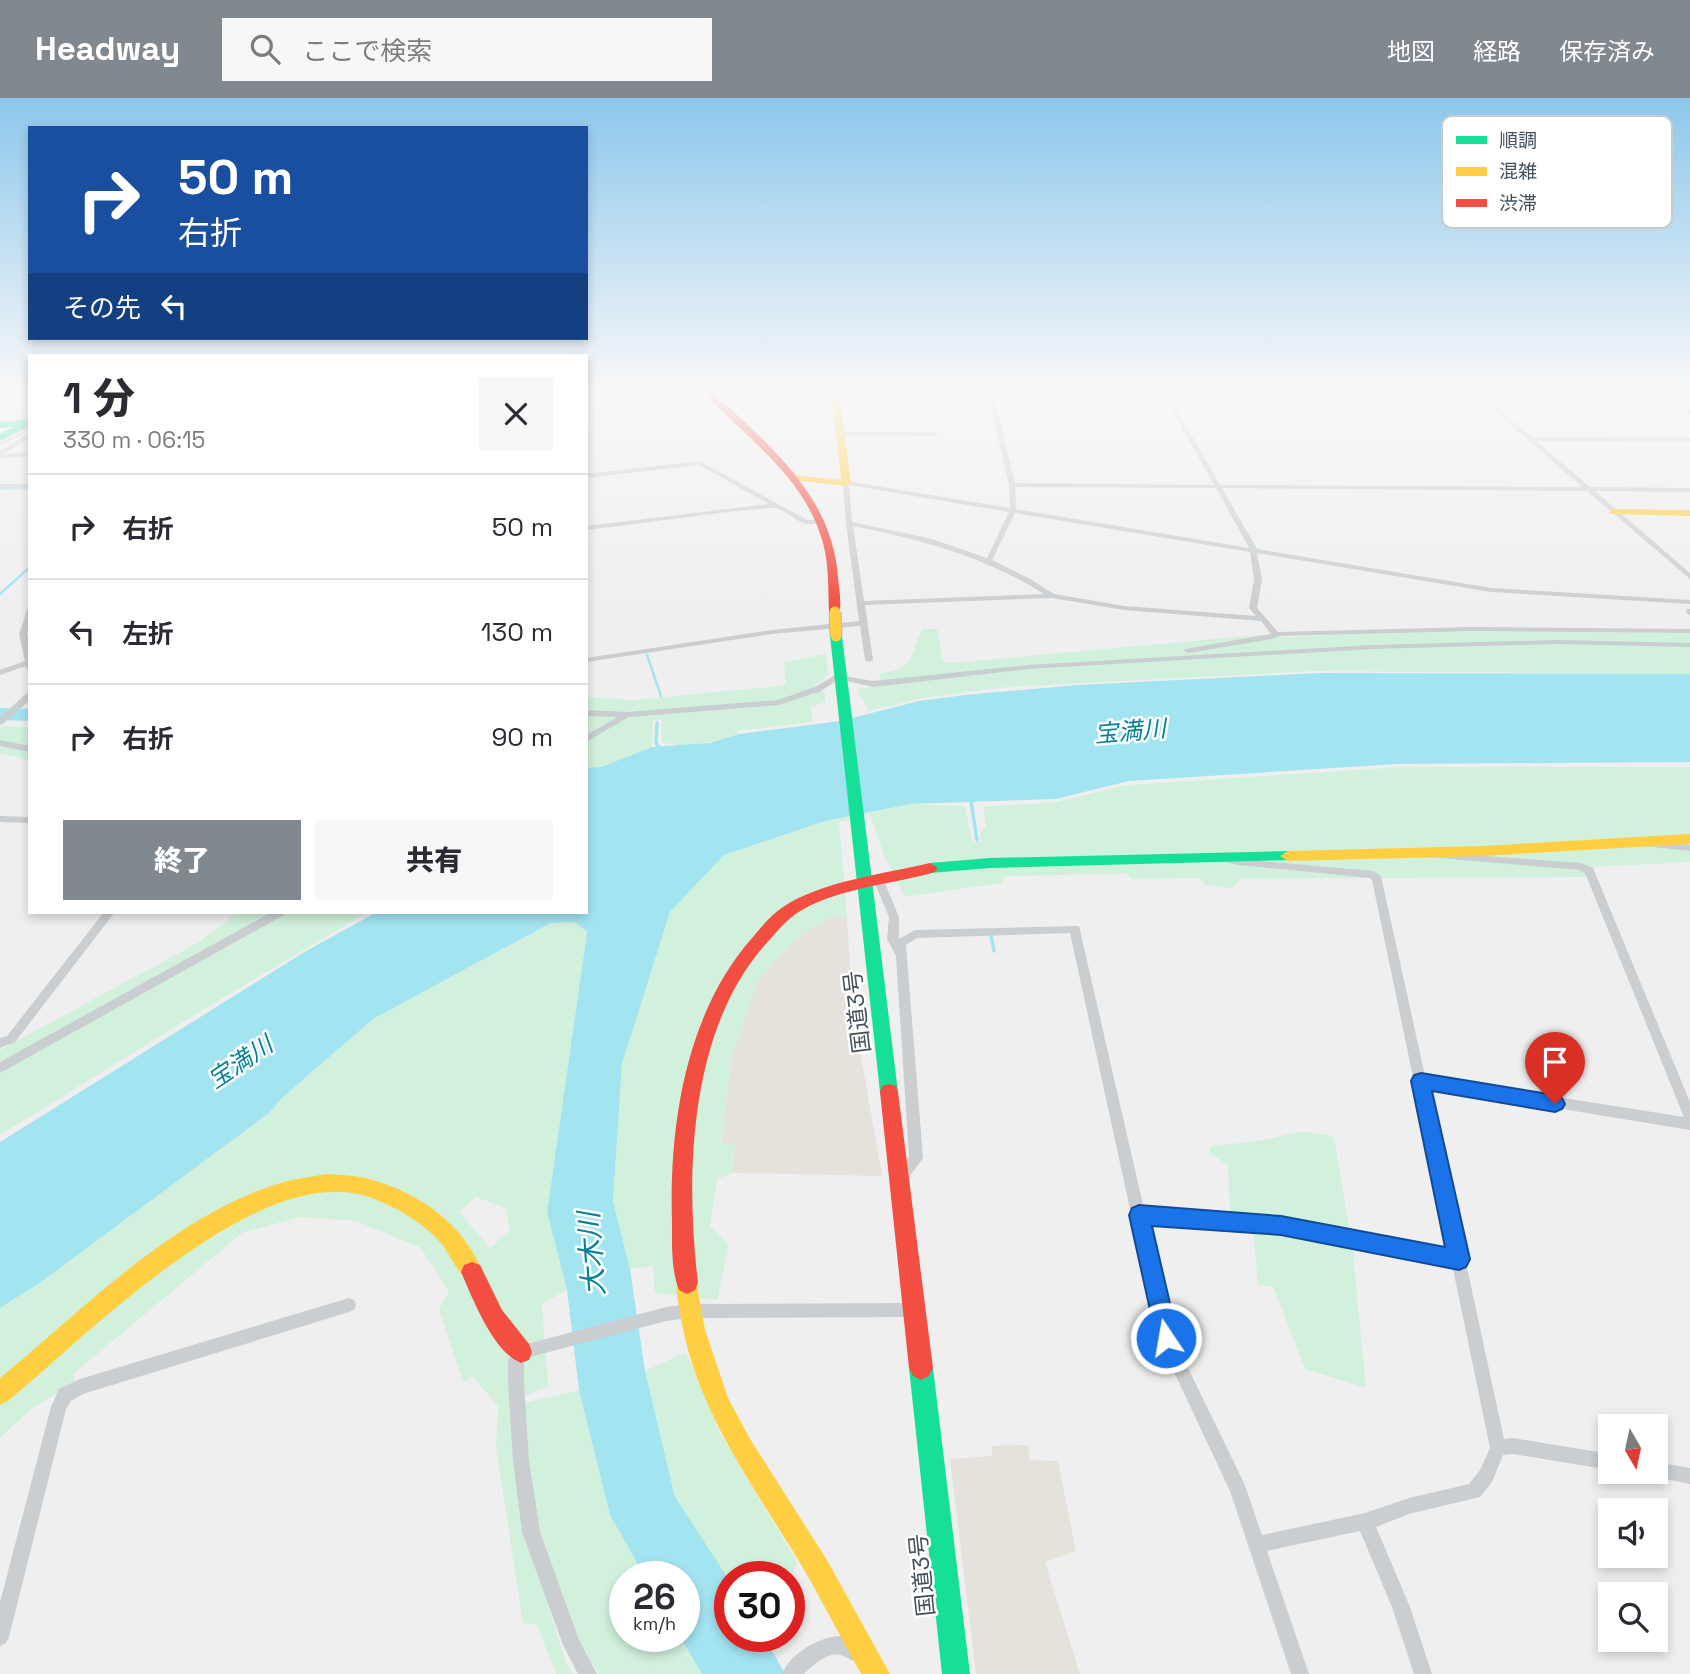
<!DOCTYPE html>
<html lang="ja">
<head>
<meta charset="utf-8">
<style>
	body { margin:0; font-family:"Space Grotesk","Noto Sans JP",sans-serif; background:#f7f7f7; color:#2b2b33; height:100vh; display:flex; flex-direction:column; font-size:26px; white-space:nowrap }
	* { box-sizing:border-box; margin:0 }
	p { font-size:23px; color:#7c7c81 }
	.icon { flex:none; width:38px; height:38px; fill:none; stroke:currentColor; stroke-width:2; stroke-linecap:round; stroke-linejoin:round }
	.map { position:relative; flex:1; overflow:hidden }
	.drawer { position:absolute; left:28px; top:256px; width:560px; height:560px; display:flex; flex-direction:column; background:#fff; border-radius:0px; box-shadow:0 4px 10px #0003 }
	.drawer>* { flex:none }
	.guide { position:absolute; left:28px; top:28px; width:560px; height:214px; border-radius:0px; box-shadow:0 4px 10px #0003; background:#1a4fa0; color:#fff; overflow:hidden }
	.needle { width:46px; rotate:171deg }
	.tools { position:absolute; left:1598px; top:1316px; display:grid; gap:14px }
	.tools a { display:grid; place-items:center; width:70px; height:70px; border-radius:0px; background:#fff; box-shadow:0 4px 10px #0003; font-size:35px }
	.speed { position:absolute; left:609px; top:1463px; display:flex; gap:14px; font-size:35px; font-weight:700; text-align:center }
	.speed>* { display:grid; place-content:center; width:91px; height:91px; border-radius:50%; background:#fff; box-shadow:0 4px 10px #0003; line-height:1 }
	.speed small { font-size:18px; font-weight:400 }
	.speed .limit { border:10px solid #d22; background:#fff; color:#111 }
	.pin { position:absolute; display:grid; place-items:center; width:60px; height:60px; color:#fff; margin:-72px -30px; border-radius:50% 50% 50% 0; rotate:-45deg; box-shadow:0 0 7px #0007 }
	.pin .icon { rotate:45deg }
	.me { position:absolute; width:77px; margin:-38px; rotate:348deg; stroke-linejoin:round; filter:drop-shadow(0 0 5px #0008) }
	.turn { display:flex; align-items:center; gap:24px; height:147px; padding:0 35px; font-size:32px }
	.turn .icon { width:91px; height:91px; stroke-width:2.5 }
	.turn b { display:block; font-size:49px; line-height:60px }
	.then { display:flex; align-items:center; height:66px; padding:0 35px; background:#0003; gap:14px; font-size:26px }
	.round { display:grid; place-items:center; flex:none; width:74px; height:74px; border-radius:0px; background:#f7f7f7 }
	.headline { display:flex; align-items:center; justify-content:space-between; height:119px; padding:0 35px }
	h1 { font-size:42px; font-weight:800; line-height:52px }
	.primary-button { display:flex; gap:14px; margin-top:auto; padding:14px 35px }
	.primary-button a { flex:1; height:80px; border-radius:0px; background:#818990; color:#fff; font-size:28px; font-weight:800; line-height:80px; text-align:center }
	.primary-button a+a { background:#f7f7f7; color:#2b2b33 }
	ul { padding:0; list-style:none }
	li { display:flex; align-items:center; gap:21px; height:105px; padding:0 35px; border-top:2px solid #e1e1e2 }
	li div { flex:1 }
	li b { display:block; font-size:26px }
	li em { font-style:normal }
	header { display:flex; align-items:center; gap:42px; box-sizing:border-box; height:98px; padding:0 35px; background:#818990; color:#fff }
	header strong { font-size:33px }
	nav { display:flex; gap:38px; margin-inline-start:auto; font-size:24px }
	.search { width:490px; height:63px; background:#f7f7f7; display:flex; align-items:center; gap:18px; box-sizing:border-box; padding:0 24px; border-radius:0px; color:#7c7c81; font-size:26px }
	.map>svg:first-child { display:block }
	.commercial { fill:#e5e2dc }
	.green { fill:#d1f1dc; fill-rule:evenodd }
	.water { fill:#a3e4f1 }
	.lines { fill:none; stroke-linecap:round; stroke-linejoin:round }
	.stream-far2 { stroke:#a3e4f1; stroke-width:2 }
	.stream-far1 { stroke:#a3e4f1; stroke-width:2.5 }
	.stream { stroke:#a3e4f1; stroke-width:3.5 }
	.river { fill:#a3e4f1; fill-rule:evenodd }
	.street { fill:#caced0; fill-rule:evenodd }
	.fast { fill:#16e098; fill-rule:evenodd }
	.slow { fill:#ffcf43; fill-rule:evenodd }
	.jam { fill:#f24e42; fill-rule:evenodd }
	.rail { stroke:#c4c6c9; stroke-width:2 }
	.slow-bridge-casing { stroke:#b4b9bf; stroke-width:13; stroke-linecap:butt }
	.slow-bridge { stroke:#ffcf43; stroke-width:11 }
	.route { fill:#1a73e8; stroke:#114b97; stroke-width:2 }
	.labels { text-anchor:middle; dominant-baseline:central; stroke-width:5; stroke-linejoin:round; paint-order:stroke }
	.street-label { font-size:23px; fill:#45525d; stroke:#fff }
	.water-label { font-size:24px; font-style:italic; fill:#04819b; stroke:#fff }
	.near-water-label { font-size:28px; font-style:italic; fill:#04819b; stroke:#fff }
	.key { fill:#fff; stroke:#c7cbce; stroke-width:2 }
	.key-label { font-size:19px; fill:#45525d }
</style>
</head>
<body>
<header>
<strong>Headway</strong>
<div class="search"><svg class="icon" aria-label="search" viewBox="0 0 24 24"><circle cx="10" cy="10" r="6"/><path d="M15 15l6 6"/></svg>ここで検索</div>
<nav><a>地図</a><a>経路</a><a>保存済み</a></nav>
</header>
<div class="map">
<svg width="1690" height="1576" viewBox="0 0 1690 1576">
	<rect width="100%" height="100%" fill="#f0efef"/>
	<g class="commercial">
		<path d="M847 818 852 906 882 1078 732 1075 735 1048 721 1046 731 962 758 882 794 843 827 820Z"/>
		<path d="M1028 1347 1030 1362 1058 1363 1076 1453 1045 1464 1080 1576H976L950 1361 992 1358V1348Z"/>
	</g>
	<g class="green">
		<path d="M922 531H937L943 564 951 565 1271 536 1284 539 1427 533 1690 535V576L1315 573 1008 589 922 600 869 613 857 591 881 588 880 575C914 571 910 560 922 531Z"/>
		<path d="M826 556 828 577 814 588 825 595V604L810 609 813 624 738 633 739 636C714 643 687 652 662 644L661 622H653L652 649 601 669 586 670V599L633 602 779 588 786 586 784 564Z"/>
		<path d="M3 628 30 629V662L0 656V631Z"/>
		<path d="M1403 669H1690V764L1594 769 1587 779 1242 781 1232 790 1205 787 1199 780 1131 781 1127 776 1005 778 1001 785 905 799 884 757 870 716 839 724 847 818 827 820 794 843 758 882 731 962 721 1046 735 1047 732 1075 717 1081 710 1128 729 1147 717 1202 655 1195 653 1168 630 1171 613 1103 622 966 670 814 724 757 825 723 910 706 965 708 972 744H981L980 734 986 729 983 709 1055 704 1127 687Z"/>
		<path d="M236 814H368L196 916 0 1037V952L201 843C213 831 225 828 236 814Z"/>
		<path d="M575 824 587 834 547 1114 567 1192 542 1206 548 1288 511 1303 524 1430 566 1565 573 1576H556L537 1527 523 1525 496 1349 498 1309 473 1278 463 1284 439 1211 449 1194 421 1150 356 1123 299 1119 242 1135 73 1276 77 1285 33 1309 0 1340V1210L41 1184 269 1015 282 1000 373 921 552 825ZM476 1099 505 1110 510 1132 490 1150 459 1114Z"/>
		<path d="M1301 1033 1330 1037 1334 1040 1352 1146 1366 1290 1305 1271 1273 1188H1258L1253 1128 1230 1113 1228 1067 1211 1056 1209 1051 1213 1048 1265 1042Z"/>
		<path d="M686 1254 721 1337 798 1466 789 1479H730V1483L675 1399 645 1273Z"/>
		<path d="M579 1292 610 1417 645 1479H625V1538H680L702 1576H599L575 1540 532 1428 524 1305Z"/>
	</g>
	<path class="water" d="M1319 575 1690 576V664L1397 666 1129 683 1056 701 910 706 825 723 724 757 670 814 622 966 613 1103 630 1171 645 1273 675 1399 730 1483V1538H764L785 1576H702L680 1538H684V1479H645L610 1417 579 1292 567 1192 547 1114 587 834 575 824 551 825 373 921 282 1000 269 1015 41 1184 0 1210V1044L306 853 377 814H586V670L601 669 652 649 709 645 739 636 840 623 919 603 965 597 1078 587Z"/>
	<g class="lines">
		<g class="stream-far2">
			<path d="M1469 292 1475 297H1503"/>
			<path d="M0 391 30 390"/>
		</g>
		<g class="stream-far1">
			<path d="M0 496 30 469"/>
			<path d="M647 557 661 598"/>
			<path d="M657 628V624"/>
		</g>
		<g class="stream">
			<path d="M657 626 656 645 660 651"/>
			<path d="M971 703 977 742"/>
			<path d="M991 837 994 853"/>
		</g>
		<g class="river">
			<path d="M1503 293 1690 295V303L1499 299V295Z"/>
			<path d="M0 610 30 611V623L0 622Z"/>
		</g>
		<g class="street">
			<path d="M667 292H731L708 296 706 294 676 296Z"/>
			<path d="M815 292H819L831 307 839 308V310L827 309Z"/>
			<path d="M987 292H992L1015 385 1214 387 1161 292H1166L1220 387 1582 389 1474 295V293H1478L1484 298 1662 300 1650 292H1656L1670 300H1690V304H1675L1690 313V317L1668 303 1488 302 1532 339 1690 340V344L1536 343 1590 389 1690 390V394L1595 393 1690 475V481L1587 393 1222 390 1257 451 1491 490 1690 502V506L1491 494 1257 455 1262 481 1257 510 1278 534 1472 529 1690 531V535L1472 533 1278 538 1272 541 1188 555 1184 553 1185 551 1271 536 1261 523 1124 512 1052 500 865 507 873 562 869 564 865 562 860 528 772 536 586 564V560L772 532 859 523 846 425 843 385 846 383 1010 410 1009 387ZM849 387 1009 414 987 460 932 441 852 424ZM1015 389 1216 390 1249 450 1016 411ZM1015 415 1250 454 1254 481 1249 510 1256 518 1124 508 1054 496 1030 481 992 462ZM853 428C922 442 983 458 1044 496L864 503Z"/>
			<path d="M840 334H935L938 336 935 338 838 337 837 336Z"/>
			<path d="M30 335V340L3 356 30 354V358L0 360V352Z"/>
			<path d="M700 363 807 422 821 421 824 423C798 435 789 408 770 410 709 415 647 425 586 432V428L769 406 699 367 586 380V376Z"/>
			<rect x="0" y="386" width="30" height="4"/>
			<path d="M1687 511H1690V517L1686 515Z"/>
			<path d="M27 512H30V527L27 536 30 549V572H27L26 568 0 577V572L25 563 19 536Z"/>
			<path d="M1557 542 1690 545V549L1557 546 1372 551 1028 571 873 589 839 581 821 593 779 607 629 619 586 644V637L618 619 586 618V612L627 614 778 602 815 589 842 573 846 575 844 578 873 583 1028 567 1372 547Z"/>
			<path d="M27 595H30V602L3 626 0 627V619Z"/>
			<path d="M0 642 30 648V654L0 648Z"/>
			<path d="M0 718 30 719V725L0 724Z"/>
			<path d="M1647 743 1690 747V753L1643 748 1642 746Z"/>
			<path d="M1432 754 1581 765 1593 770 1690 1004V1032L1428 989 1504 1341 1513 1340 1610 1356V1372L1513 1356 1503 1357 1492 1384 1480 1399 1409 1416 1376 1429 1410 1509 1432 1576H1414L1392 1509 1360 1433 1267 1453 1309 1576H1291L1230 1393 1158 1240 1070 835 917 840 906 847 923 1060 907 1082 902 1084 897 1082 895 1078 909 1058 896 858 887 841 889 819 874 783 879 779 884 783 899 819V841L915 832 1079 828 1144 1111 1281 1122 1449 1152 1372 782 1370 780 1239 767 1221 763 1220 761 1221 759 1225 758 1239 761 1373 773 1381 778 1425 978 1684 1019 1585 775 1579 772 1428 759 1427 757 1428 755ZM1147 1124 1281 1134 1452 1166 1490 1350 1480 1372 1469 1386 1409 1400 1365 1415 1262 1437 1244 1385 1173 1239Z"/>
			<path d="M104 814H115L15 944 0 950V940L7 938Z"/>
			<path d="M272 814H285L284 817 0 975V964Z"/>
			<path d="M349 1200 354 1202 356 1207 354 1212 349 1214 83 1296 71 1303 66 1311 9 1539 6 1545 0 1548V1504L51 1309 59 1291 80 1281Z"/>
			<path d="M913 1205 918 1207 920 1212 918 1217 913 1219 690 1220 666 1223 526 1260 524 1264V1285L529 1362 540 1434 579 1542 597 1576H578L563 1547 522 1434 513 1362 508 1285V1262L516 1249 666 1209 690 1206Z"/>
			<path d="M1656 1364 1690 1370V1386L1650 1378 1648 1374H1656Z"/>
			<path d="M838 1538C849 1541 861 1544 865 1555L863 1562 856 1564C851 1562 845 1558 840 1557 826 1554 814 1567 804 1576H782C790 1556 817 1540 838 1538Z"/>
		</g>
		<g class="fast">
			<path d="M30 321V328L0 343V336L14 329 0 330V324Z"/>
			<path d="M836 534 842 538 898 994 896 1000 889 1002 882 1000 880 994 830 538Z"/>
			<path d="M1288 753 1296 758 1293 762 990 770 930 775 922 770 930 765 990 760Z"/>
			<path d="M921 1258 929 1262 933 1270 970 1576H942L909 1270 913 1262Z"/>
		</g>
		<g class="slow">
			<path d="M831 292H839L851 385 846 388 792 382 790 380 795 377 841 382Z"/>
			<path d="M1614 411 1690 412V418L1610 416 1609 414Z"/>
			<path d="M1690 736V746L1483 758 1288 763 1280 758 1288 753 1483 748Z"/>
			<path d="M326 1076C340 1077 356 1077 369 1081 420 1095 462 1125 483 1174L480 1181 472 1184C458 1179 451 1156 440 1144 421 1123 396 1109 369 1099 259 1061 87 1238 8 1303L0 1307V1280C85 1210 176 1115 284 1084 298 1080 312 1079 326 1076Z"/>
			<path d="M687 1174 695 1178 705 1232 728 1300 750 1341 827 1462 890 1576H861C844 1545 827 1513 810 1482 760 1395 695 1316 680 1214 678 1202 674 1189 679 1178Z"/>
		</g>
		<g class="jam">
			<path d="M702 292H710C767 345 832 396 838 479 839 491 842 506 839 516L829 514C828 492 829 470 824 449 807 379 747 342 702 292Z"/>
			<path d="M930 765 938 770 935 774C894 786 840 790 802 812 786 821 776 835 764 848 689 934 685 1077 698 1185L695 1192 687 1196 679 1192C671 1172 672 1146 672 1124 669 1026 686 914 753 839 762 828 771 817 783 809 822 783 884 776 930 765Z"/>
			<path d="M889 986 896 988 898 994 933 1270 929 1278 921 1282 913 1278 909 1270 880 994 882 988Z"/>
			<path d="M472 1164 480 1167 502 1212 529 1246 532 1254 529 1262 521 1265C493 1254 473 1201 461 1174L464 1167Z"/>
		</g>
		<path class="rail" d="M0 346 30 331"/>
		<g class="slow-bridge-casing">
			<path id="slow-bridge" d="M835 514 836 538"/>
		</g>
		<use href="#slow-bridge" class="slow-bridge"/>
	</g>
	<linearGradient id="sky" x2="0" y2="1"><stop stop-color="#8cc7ec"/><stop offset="0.57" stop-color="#f8f8f8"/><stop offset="1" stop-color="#f8f8f8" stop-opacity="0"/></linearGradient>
	<rect width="1690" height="512" fill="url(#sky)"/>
	<path class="route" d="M1421 975 1555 997 1562 1000 1565 1006 1562 1011 1555 1014 1432 993 1470 1161 1466 1169 1459 1172 1281 1137 1152 1128 1178 1240 1175 1248 1166 1251 1158 1248 1129 1117 1132 1110 1139 1107 1281 1118 1445 1149 1411 983 1414 977Z"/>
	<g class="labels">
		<g class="street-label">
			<text transform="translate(857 914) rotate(-97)">国道3号</text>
			<text transform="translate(922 1477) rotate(-96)">国道3号</text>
		</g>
		<g class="water-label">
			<text transform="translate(1130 633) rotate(-5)">宝満川</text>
			<text transform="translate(240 964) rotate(-34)">宝満川</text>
		</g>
		<g class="near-water-label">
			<text transform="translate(591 1156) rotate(-94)">大木川</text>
		</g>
	</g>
	<rect x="1442" y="18" width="230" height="112" rx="10" class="key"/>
	<rect x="1456" y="38" width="31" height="8" fill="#16e098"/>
	<rect x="1456" y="69" width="31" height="9" fill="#ffcf43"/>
	<rect x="1456" y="101" width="31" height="8" fill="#f24e42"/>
	<g class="key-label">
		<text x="1499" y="49">順調</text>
		<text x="1499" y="80">混雑</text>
		<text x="1499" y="112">渋滞</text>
	</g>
</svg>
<div class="tools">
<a><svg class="needle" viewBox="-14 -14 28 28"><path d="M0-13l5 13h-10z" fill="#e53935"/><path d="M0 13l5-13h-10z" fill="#7c7c81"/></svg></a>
<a><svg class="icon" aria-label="sound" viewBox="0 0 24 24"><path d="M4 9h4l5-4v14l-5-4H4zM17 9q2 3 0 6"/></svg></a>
<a><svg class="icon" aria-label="search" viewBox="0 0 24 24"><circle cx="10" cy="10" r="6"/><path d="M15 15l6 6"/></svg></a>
</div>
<div class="speed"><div>26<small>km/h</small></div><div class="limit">30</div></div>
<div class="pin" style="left:1555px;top:1006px;background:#d93025"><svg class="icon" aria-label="arrive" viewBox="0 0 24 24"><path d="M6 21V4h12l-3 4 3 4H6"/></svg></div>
<svg class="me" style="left:1166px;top:1240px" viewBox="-20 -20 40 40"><circle r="17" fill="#1a73e8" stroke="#fff" stroke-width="3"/><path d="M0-11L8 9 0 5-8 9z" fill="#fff"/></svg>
<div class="guide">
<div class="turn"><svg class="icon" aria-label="right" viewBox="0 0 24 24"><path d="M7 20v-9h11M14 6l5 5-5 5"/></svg><div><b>50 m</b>右折</div></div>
<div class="then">その先<svg class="icon" aria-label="left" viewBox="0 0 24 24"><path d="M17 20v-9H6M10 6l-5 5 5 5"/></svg></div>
</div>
<section class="drawer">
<div class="headline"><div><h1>1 分</h1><p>330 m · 06:15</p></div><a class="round"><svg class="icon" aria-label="close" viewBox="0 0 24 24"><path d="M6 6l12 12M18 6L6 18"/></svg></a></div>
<ul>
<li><svg class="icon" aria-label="right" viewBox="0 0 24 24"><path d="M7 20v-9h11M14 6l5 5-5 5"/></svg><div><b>右折</b></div><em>50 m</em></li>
<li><svg class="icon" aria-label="left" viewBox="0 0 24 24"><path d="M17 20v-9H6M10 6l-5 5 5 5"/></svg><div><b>左折</b></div><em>130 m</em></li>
<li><svg class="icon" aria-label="right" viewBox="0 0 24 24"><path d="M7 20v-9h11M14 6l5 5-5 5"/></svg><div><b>右折</b></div><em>90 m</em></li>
</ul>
<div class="primary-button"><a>終了</a><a>共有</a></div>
</section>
</div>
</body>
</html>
